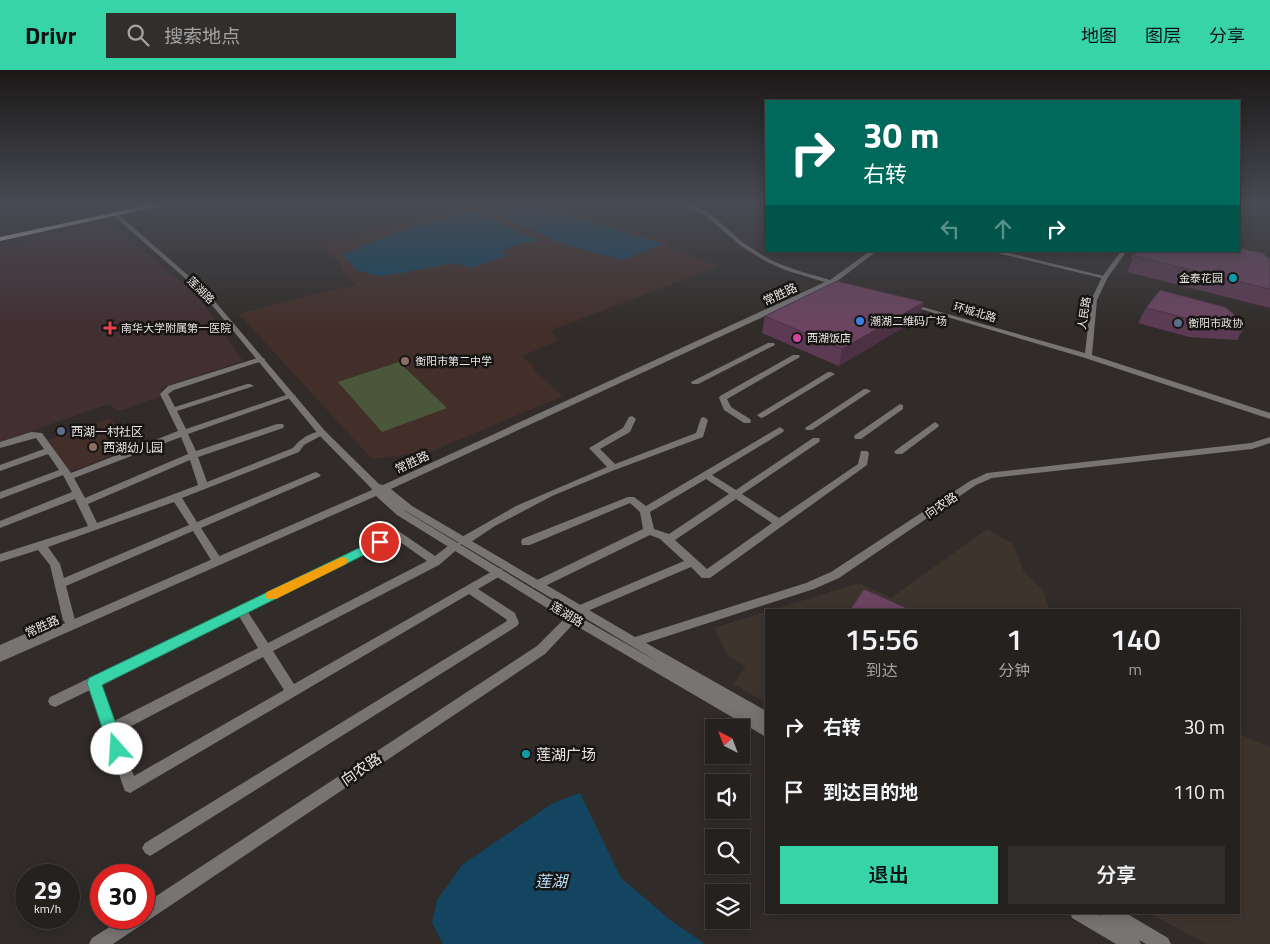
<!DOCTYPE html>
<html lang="zh">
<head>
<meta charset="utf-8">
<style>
	body { margin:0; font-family:"Titillium Web","Noto Sans SC",sans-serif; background:#312e2c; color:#f1f3f6; height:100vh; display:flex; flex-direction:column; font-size:19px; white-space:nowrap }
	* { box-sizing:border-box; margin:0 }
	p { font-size:16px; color:#a3a3a4 }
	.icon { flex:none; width:28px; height:28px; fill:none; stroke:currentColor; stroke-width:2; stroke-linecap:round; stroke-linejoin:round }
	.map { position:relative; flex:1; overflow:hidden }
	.sheet { position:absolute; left:765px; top:539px; width:475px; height:305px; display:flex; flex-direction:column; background:#25211f; border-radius:0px; box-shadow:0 2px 12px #0003,0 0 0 1px #423e3d }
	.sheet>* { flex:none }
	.guide { position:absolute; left:765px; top:30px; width:475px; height:152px; border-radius:0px; box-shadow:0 2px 12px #0003,0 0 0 1px #423e3d; background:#00695c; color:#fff; overflow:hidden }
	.needle { width:32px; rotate:318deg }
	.controls { position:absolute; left:705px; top:649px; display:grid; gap:10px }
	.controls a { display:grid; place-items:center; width:45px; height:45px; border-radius:0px; background:#25211f; box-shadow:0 2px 12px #0003,0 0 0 1px #423e3d; font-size:25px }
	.speed { position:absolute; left:15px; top:794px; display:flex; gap:10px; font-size:25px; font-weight:700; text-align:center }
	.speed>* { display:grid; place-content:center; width:65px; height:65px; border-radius:50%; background:#25211f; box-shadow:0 2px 12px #0003,0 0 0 1px #423e3d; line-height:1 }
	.speed small { font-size:12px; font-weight:400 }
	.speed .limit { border:8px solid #d22; background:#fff; color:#111 }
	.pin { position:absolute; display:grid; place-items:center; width:42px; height:42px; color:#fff; margin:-21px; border:2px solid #fff; border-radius:50%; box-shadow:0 1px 5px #0007 }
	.me { position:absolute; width:55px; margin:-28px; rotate:341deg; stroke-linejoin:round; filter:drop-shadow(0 0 4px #0008) }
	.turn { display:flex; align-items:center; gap:18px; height:105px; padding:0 15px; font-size:22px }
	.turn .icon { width:65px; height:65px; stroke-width:2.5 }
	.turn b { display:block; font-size:35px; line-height:42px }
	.lanes { display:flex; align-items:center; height:48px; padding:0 15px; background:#0003; justify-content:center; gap:25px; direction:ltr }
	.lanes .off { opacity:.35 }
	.eta { display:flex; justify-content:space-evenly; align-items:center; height:85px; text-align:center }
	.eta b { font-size:30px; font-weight:600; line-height:35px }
	.cta { display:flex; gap:10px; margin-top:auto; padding:10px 15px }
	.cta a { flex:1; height:58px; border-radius:0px; background:#36d4a7; color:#111; font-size:20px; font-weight:600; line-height:58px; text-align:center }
	.cta a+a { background:#312e2c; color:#f1f3f6 }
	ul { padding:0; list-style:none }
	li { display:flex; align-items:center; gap:15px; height:65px; padding:0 15px }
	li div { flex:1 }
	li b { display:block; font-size:19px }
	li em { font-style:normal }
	header { display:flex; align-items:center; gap:30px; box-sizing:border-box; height:70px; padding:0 25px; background:#36d4a7; color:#111 }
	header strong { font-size:24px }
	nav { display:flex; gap:28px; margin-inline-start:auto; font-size:18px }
	.search { width:350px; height:45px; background:#312e2c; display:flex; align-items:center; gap:12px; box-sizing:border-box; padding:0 18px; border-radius:0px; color:#a3a3a4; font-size:19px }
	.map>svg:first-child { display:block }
	.built { fill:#3e342e }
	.education { fill:#432f2a }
	.medical { fill:#422f33 }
	.green { fill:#4a573a }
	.water { fill:#134460 }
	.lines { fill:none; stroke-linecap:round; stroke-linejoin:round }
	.minor { fill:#777473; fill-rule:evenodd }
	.tertiary { fill:#777473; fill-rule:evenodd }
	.trunk { fill:#cfc9c6; fill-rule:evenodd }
	.wall { fill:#5d3a53 }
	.shaded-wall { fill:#4c3044 }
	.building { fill:#6c4461; stroke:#4c3044 }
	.route { fill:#36d4a7; stroke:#238a6d }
	.slow { fill:#f59e0b }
	.culture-dot { fill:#0f9aa8; stroke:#171514; stroke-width:2 }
	.shop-dot { fill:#3f7fe0; stroke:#171514; stroke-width:2 }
	.service-dot { fill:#5c6f8a; stroke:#171514; stroke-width:2 }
	.health-dot { fill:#e0444e; stroke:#171514; stroke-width:2 }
	.hotel-dot { fill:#d1479c; stroke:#171514; stroke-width:2 }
	.education-dot { fill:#8d6e63; stroke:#171514; stroke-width:2 }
	.labels { text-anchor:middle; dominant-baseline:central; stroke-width:5; stroke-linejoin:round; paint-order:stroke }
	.far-poi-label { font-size:11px; fill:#e9e5e3; stroke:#171514; text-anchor:start }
	.far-street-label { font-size:11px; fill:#e9e5e3; stroke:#171514 }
	.street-label { font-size:12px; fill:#e9e5e3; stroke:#171514 }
	.poi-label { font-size:12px; fill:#e9e5e3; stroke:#171514; text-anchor:start }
	.near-poi-label { font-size:15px; fill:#e9e5e3; stroke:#171514; text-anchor:start }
	.near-street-label { font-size:15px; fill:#e9e5e3; stroke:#171514 }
	.near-water-label { font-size:16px; font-style:italic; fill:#b5dffc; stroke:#171514 }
</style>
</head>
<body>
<header>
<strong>Drivr</strong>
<div class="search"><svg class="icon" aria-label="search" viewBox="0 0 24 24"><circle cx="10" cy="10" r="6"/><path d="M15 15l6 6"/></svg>搜索地点</div>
<nav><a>地图</a><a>图层</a><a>分享</a></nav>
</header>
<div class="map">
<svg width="1270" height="874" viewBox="0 0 1270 874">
	<rect width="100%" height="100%" fill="#312c29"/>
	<g class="built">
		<path d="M987 459 1013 474 1024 502 1043 520 1049 540H772L859 513 891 528Z"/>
		<path d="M766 542V632L733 614 746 596 729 587 714 558Z"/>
		<path d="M1239 664 1270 677V874H1207L1149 843 1239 842Z"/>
	</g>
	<g class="education">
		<path d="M471 135H549L673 174 667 177 719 196 550 261 560 270 522 286 534 297 533 300 563 326 432 381 372 389 239 244 314 224 356 215 342 202 340 193 319 174Z"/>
		<path d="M109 348 144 373 69 402 48 370Z"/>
	</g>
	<path class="medical" d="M108 151 197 225 243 291 165 316 161 319 162 326 119 341 109 334 0 372V177L30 172 33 167Z"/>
	<path class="green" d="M399 292 447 338 382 362 338 312Z"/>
	<g class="water">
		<path d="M494 135H535L663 174 623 190 560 173 494 142 491 137Z"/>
		<path d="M472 142 480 144 538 170 508 177 500 183 508 185 472 198 454 193 396 204 378 206 357 200 343 185C385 164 426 153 472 142Z"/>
		<path d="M580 723 621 808 673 852 705 874H443L432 853 437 830 463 794 553 733Z"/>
	</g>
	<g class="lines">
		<g class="minor">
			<path d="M989 181H1001L1108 207 1105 209Z"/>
			<path d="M768 273H774L775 275 698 314H692L691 312Z"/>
			<path d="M793 285H799L800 287 727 329 731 337 750 349 751 351 750 353H744L724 340 719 328 720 326Z"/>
			<path d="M258 288H264L265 290 174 320 168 324 175 337 247 314H250L254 316 177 341 186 359 289 324H292L296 326 188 364 196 381 277 354H283L284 356 283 358 198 387 207 412 293 378C299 369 314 360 325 361L326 363 304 375 299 382 182 428 197 452 313 403 316 402 321 405 319 407 201 458 220 487 219 490H211L193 461 66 516 75 550 73 553 69 555 65 553 63 550 50 495 38 480 0 492V484L88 456 75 429 0 458V451L72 422 63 405 0 429V422L59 400 48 384 0 401V395L44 379 36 368 0 378V372L31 362 42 363 71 403 178 361 160 324 168 316ZM181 367 188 384 85 428 74 408ZM190 390 198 415 97 453 88 434ZM174 432 189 455 64 508 60 494 48 477Z"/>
			<path d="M828 302H831L835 304 764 347 761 348 757 345Z"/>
			<path d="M864 319H867L871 321 812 360H806L805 358Z"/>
			<path d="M900 334 903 335V339L861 369H855L854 367 855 365Z"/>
			<path d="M632 346 636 349 630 362 600 379 615 394 696 363 701 348 704 347 708 350 703 367 612 401 552 426 495 456 468 474H460L459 471 460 468 516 436 607 397 589 378 623 358 629 347Z"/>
			<path d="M935 352 939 355 938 357 902 384H896L894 382 896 380Z"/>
			<path d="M780 357 784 360 783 362 712 405 736 420 813 368H819L820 370 819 372 742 424 779 448 858 394 861 381H867L869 383 867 395 710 508H702L691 497 583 543 579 544 575 543 573 540 575 537 684 491 660 469 650 465 541 518H533L531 515 533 512 643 459 640 442 630 433 530 475H522L521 472 522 469 628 427H634L646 436ZM706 409 729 424 669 464 654 459 650 442ZM736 429 772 453 707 499 675 470Z"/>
			<path d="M397 460 435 486 452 473H460L461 476 439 495 273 581 294 614 498 498 502 499 504 502 502 505 478 519 515 543 519 553 517 556 155 783 150 786 145 783 142 778 145 773 507 551 506 549 469 524 130 723 125 721 123 716 90 620 55 637 50 635 48 631 50 627ZM396 469 427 491 268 573 248 542ZM239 546 258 578 114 651 101 615ZM263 587 284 620 134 706 118 663Z"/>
			<path d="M572 543 576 545 578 548 576 551 545 584 113 874H89L92 868 124 848H144V834L537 576 568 545Z"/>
		</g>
		<g class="tertiary">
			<path d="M684 135C709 135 726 160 745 174 753 179 762 185 771 190 790 199 810 204 830 210L870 181H877L836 212V214H831L821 220 391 419 412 436 635 567 806 513 831 502 970 411 987 403 1251 373 1270 367V373L1252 379 992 408 976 415 839 508 814 519 646 573 766 641V667L568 551 397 445 376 426 0 592V575L27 563 31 565 33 567 372 420 371 418 319 365 202 223 114 146V144H118L206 221 325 361 379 414 383 415 825 212 785 200 767 192 741 176 706 146ZM397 434 404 440 660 593 576 545 405 441Z"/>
			<path d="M1121 181H1127L1108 207 1097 230 1092 285 1270 343V349L1085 288 907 235 912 234 1085 283 1091 230 1102 207Z"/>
			<path d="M1070 842H1095L1100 846 1099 842H1124L1168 868 1171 874H1146L1139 870 1141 874H1116L1072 848Z"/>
		</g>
		<path class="trunk" d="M149 135H164L0 171V167Z"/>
	</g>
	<g class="wall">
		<path d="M1057 181H1074L1069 184Z"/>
		<path d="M1083 181H1100L1097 184Z"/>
		<path d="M1134 181H1239L1270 188V238L1127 202 1133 188H1131Z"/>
		<path d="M924 232 919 248 839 296 762 263 765 246Z"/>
		<path d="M1146 238 1246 254 1237 270 1189 267 1138 253Z"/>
	</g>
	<path class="shaded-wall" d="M924 232 919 248 839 296 842 279Z"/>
	<g class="building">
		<path d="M1239 178 1266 184 1265 186 1270 188V219L1134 186 1138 181H1239Z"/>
		<path d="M837 211 924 232 842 279 765 246Z"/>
		<path d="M1160 220 1225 237 1246 254 1198 251 1146 238Z"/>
		<path d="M864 519 911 540H850Z"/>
	</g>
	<linearGradient id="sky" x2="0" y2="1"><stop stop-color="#1b1817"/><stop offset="0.52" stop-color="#484b54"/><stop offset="1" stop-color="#484b54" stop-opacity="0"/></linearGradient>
	<rect width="1270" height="258" fill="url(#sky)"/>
	<path class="route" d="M380 468 384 469 386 472 384 475 102 615 125 679 122 684 117 686 111 684 87 613 89 608Z"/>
	<path class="slow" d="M342 487 346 488 348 491 346 494 276 529H267L265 525 267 522Z"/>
	<g class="culture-dot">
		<circle cx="1233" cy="208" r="5"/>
		<circle cx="526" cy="684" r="5"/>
	</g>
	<circle class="shop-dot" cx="860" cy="251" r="5"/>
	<g class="service-dot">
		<circle cx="1178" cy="253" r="5"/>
		<circle cx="61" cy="361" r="5"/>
	</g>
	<path class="health-dot" d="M107.5 250.5h5v5h5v5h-5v5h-5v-5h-5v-5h5z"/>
	<circle class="hotel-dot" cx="797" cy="268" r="5"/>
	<g class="education-dot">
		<circle cx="405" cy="291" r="5"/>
		<circle cx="93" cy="377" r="5"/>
	</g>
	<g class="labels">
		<g class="far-poi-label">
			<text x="1223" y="208" text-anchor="end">金泰花园</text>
			<text x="870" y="251">潮湖二维码广场</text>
			<text x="1188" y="253">衡阳市政协</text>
			<text x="121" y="258">南华大学附属第一医院</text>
			<text x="807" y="268">西湖饭店</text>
			<text x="415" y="291">衡阳市第二中学</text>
		</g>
		<g class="far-street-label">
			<text transform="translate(201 220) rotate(45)">莲湖路</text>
			<text transform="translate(975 242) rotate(16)">环城北路</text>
			<text transform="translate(1084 243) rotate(-81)">人民路</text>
		</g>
		<g class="street-label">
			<text transform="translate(780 224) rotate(-25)">常胜路</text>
			<text transform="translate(412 392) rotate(-25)">常胜路</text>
			<text transform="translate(941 435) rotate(-34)">向农路</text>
			<text transform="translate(567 544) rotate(31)">莲湖路</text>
			<text transform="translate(42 556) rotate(-24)">常胜路</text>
		</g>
		<g class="poi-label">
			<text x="71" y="361">西湖一村社区</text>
			<text x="103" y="377">西湖幼儿园</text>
		</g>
		<g class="near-poi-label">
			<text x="536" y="684">莲湖广场</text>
		</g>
		<g class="near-street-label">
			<text transform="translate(361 699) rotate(-34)">向农路</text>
		</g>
		<g class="near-water-label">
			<text x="551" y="811">莲湖</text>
		</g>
	</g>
</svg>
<div class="controls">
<a><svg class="needle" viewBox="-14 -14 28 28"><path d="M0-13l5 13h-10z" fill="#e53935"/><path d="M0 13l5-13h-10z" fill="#a3a3a4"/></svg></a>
<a><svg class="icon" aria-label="sound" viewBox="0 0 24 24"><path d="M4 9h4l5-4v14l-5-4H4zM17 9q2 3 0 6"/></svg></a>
<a><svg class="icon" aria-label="search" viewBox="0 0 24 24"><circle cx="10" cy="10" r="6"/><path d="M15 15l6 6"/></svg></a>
<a><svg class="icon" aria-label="layers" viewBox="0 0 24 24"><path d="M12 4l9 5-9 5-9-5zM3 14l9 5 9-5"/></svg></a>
</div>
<div class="speed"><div>29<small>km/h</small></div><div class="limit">30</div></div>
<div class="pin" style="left:380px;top:472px;background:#d93025"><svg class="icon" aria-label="arrive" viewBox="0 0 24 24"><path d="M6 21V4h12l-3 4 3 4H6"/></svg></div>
<svg class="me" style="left:117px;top:679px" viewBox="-20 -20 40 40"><circle r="19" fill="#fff"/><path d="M0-13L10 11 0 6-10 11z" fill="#36d4a7"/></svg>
<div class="guide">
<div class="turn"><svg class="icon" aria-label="right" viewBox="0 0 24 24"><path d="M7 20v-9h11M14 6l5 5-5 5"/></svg><div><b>30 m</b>右转</div></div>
<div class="lanes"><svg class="icon off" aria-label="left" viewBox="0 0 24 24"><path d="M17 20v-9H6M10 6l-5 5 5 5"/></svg><svg class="icon off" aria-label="ahead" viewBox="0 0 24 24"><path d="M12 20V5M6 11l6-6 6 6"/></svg><svg class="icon" aria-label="right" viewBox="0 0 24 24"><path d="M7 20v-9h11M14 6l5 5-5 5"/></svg></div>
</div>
<section class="sheet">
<div class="eta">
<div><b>15:56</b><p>到达</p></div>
<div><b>1</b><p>分钟</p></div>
<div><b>140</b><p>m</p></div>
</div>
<ul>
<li><svg class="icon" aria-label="right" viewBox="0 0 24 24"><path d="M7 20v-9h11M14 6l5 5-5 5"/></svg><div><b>右转</b></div><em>30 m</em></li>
<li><svg class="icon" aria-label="arrive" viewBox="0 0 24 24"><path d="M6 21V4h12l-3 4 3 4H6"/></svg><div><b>到达目的地</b></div><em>110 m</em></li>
</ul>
<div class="cta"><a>退出</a><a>分享</a></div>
</section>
</div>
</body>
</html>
